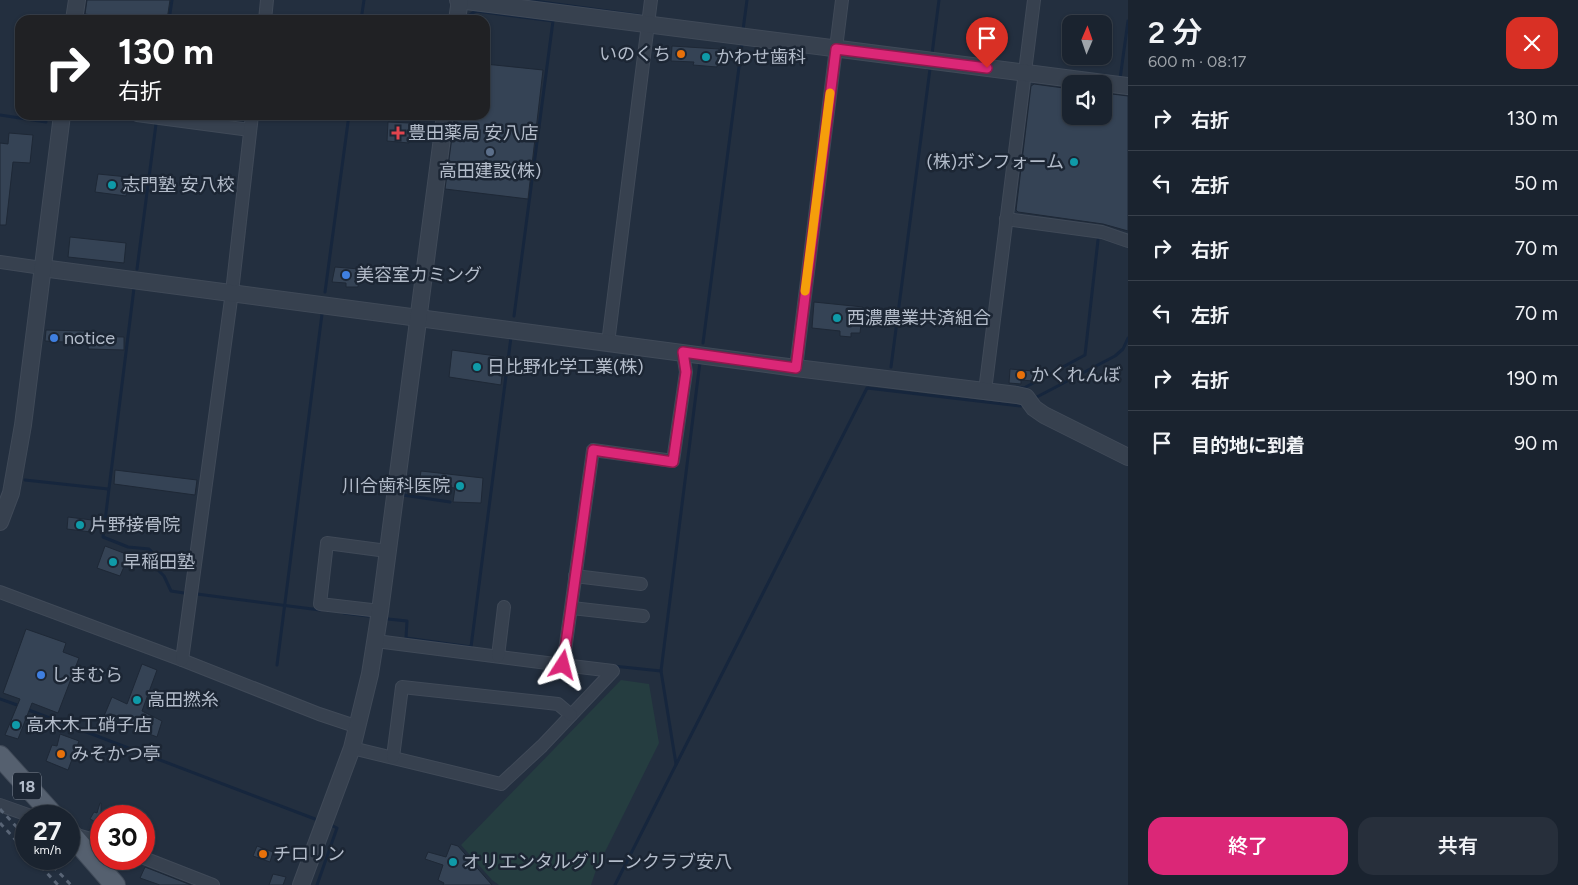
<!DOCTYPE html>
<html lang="ja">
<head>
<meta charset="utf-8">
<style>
	body { margin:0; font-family:Figtree,"Noto Sans JP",sans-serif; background:#272f3b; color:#f1f3f6; height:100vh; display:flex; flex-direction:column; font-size:19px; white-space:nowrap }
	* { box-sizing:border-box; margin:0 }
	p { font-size:16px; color:#9fa4aa }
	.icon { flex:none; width:28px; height:28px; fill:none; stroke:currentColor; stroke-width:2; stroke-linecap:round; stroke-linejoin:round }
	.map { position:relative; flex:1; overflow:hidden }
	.drawer { display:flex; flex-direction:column; background:#1a232f; width:450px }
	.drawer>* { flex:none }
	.guide { position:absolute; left:15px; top:15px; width:475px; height:105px; border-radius:15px; box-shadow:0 1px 4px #0004,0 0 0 1px #38404b; background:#202124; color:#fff; overflow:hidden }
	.needle { width:32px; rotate:2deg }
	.buttons { position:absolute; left:1062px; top:15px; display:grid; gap:10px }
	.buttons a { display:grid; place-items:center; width:50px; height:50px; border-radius:10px; background:#1a232f; box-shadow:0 1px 4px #0004,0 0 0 1px #38404b; font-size:25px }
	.speed { position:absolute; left:15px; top:805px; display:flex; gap:10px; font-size:25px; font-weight:700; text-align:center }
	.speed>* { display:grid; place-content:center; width:65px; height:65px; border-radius:50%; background:#1a232f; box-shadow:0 1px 4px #0004,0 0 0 1px #38404b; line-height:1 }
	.speed small { font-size:12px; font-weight:400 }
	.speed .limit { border:8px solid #d22; background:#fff; color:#111 }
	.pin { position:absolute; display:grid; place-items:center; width:42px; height:42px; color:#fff; margin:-51px -21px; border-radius:50% 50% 50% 0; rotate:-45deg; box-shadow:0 0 5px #0007 }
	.pin .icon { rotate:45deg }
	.me { position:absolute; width:55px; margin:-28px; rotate:9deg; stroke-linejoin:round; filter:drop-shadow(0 0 4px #0008) }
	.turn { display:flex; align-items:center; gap:18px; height:105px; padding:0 20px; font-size:22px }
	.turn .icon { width:65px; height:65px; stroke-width:2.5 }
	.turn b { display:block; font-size:35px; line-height:42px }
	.round { display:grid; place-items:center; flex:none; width:52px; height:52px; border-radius:15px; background:#272f3b }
	.overview { display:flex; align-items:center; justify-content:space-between; height:85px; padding:0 20px }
	h1 { font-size:30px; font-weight:600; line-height:38px }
	.cta { display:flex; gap:10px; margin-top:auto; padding:10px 20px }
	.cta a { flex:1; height:58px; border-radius:15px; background:#db2777; color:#fff; font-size:20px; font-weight:600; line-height:58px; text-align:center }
	.cta a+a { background:#272f3b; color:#f1f3f6 }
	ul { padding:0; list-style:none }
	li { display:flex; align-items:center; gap:15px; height:65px; padding:0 20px; border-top:1px solid #38404b }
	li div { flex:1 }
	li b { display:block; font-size:19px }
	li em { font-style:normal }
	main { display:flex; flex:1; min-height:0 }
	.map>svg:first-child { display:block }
	.green { fill:#253d40 }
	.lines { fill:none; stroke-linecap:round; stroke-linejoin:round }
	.stream { stroke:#16263d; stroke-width:3 }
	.building { fill:#354355; stroke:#1e2836 }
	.minor-casing { stroke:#404a58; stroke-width:14 }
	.tertiary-casing { stroke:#404a58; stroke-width:18 }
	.primary-casing { stroke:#404a58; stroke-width:22 }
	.minor { stroke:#37414f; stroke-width:12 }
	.tertiary { stroke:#37414f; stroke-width:16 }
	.primary { stroke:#55606f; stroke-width:20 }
	.rail { stroke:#596576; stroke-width:3; stroke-dasharray:5 5; stroke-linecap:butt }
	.route-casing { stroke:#8e194d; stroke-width:12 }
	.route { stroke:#db2777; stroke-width:9 }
	.slow { stroke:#f59e0b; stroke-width:9 }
	.food-dot { fill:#e8710a; stroke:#1c2634; stroke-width:2 }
	.culture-dot { fill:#0f9aa8; stroke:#1c2634; stroke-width:2 }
	.health-dot { fill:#e0444e; stroke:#1c2634; stroke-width:2 }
	.service-dot { fill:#5c6f8a; stroke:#1c2634; stroke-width:2 }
	.shop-dot { fill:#3f7fe0; stroke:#1c2634; stroke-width:2 }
	.labels { text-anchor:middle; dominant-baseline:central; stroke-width:5; stroke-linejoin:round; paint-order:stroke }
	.shield { fill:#1c2634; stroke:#868f9d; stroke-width:1 }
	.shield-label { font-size:16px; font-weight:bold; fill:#b3bcca }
	.poi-label { font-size:18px; fill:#b3bcca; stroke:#1c2634; text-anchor:start }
</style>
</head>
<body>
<main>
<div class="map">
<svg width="1128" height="885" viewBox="0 0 1128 885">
	<rect width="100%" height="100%" fill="#232f3f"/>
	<path class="green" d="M621 680 649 684 659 743 596 870 591 885H499L492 880 461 845Z"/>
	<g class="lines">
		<g class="stream">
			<path d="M527 0 644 16"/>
			<path d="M466 17 476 11 553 21 514 316"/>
			<path d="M169 20 172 0"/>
			<path d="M361 20 364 0"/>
			<path d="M743 30 747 0"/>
			<path d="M932 54 939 0"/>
			<path d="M1120 79 1128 21"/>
			<path d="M0 115 46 122"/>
			<path d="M137 269 156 124"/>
			<path d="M134 288 103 537 128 547 149 549 154 554 158 570 164 576 171 591 184 593"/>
			<path d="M325 292 349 115"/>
			<path d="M703 343 742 44"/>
			<path d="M891 367 930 69 927 68"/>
			<path d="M1017 387 1024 388 1085 355 1098 240"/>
			<path d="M1033 399 1115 356 1123 349 1128 338"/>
			<path d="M25 480 108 489"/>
			<path d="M403 495 450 502"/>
			<path d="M197 594 320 610"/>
			<path d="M344 613 368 616"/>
			<path d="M388 619 407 621 406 638 471 647"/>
			<path d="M471 647 511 337"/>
			<path d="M277 665 322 314"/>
			<path d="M613 666 661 671"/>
			<path d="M0 699 20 706"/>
			<path d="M26 709 315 819"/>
			<path d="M676 764 661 671 700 362"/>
			<path d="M317 885 337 828 329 824"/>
			<path d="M615 885 867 388 1021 406 1026 403"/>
		</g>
	</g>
	<g class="building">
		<path d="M87 0H170L167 20H125L85 14Z"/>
		<path d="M672 46 719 49 717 67 693 65 694 62 671 61Z"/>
		<path d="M485 64 543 70 528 199 445 189 455 115H485Z"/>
		<path d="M1034 84 1071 89V116H1104V93L1128 96V231L1103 224 1018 212 1016 210 1031 86Z"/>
		<path d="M388 122 410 123 409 143 387 141Z"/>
		<path d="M9 133 33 135 30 163 13 162 6 225H0V143L8 144Z"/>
		<path d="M98 174 128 177 126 196 95 192Z"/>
		<path d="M70 237 126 243 124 263 68 257Z"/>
		<path d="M335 267 359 269 358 287H346V283L332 282Z"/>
		<path d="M814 302 863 307 860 333H851V337L840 336V331L812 328Z"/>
		<path d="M46 330 85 331 84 343 45 341Z"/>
		<path d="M89 336 124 337V350L88 349Z"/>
		<path d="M452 350 504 357 501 385 449 377Z"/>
		<path d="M1010 369 1033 371V381L1021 380V384L1009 383Z"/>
		<path d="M115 470 197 480 195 495 114 484Z"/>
		<path d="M421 471 483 478 481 503 453 502 455 488 419 484Z"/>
		<path d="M68 517 92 520 91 532 67 529Z"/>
		<path d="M105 546 129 555 120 576 97 568Z"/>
		<path d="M26 629 66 643 63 652 79 658 58 713 32 703 18 739 5 735 20 699 3 693Z"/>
		<path d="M142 664 157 670 142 711 162 721 157 737 104 716 112 697 127 704Z"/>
		<path d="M60 734 79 741 68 770 46 761 52 745 57 746Z"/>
		<path d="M100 803H101V834L90 830 94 821 90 819 94 812 97 813Z"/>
		<path d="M451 844 458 846 492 885H443L444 883 438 880 443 865 425 859 428 852 446 857Z"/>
		<path d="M257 846 273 852 270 862 253 856Z"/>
		<path d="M145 867 191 885H160L140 878Z"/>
		<path d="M273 874 286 877 283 885H269Z"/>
	</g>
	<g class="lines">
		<g class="minor-casing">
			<g id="minor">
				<path d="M265 20 267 0"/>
				<path d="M137 115 250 130"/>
				<path d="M1006 219 1102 232 1128 241"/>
				<path d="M0 262 42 268"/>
				<path d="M608 343 651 0"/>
				<path d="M796 368 842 0"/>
				<path d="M985 391 1034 0"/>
				<path d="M575 576 641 584"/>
				<path d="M0 592 182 660 319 714 358 727"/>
				<path d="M572 608 643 616"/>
				<path d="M380 611 320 604 327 543 387 551"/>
				<path d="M376 641 563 665"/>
				<path d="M498 656 504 607"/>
				<path d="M182 660 232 292 252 115"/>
				<path d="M352 748 501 784 542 746 613 671 563 665 593 450 673 461 686 372 683 353"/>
				<path d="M393 757 402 687 558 704 571 715"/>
				<path d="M0 805 31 816"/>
				<path d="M70 833 101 842"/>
				<path d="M144 858 213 885"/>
			</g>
		</g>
		<g class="tertiary-casing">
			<g id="tertiary">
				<path d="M458 0 1128 86"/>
				<path d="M74 20 77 0"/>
				<path d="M457 20 460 0"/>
				<path d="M42 268 796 368 1017 395 1026 397 1034 408 1044 415 1128 457"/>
				<path d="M0 522 11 493 23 425 62 115"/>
				<path d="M301 885 352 748 370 674 380 611 445 115"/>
			</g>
		</g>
		<g class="primary-casing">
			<g id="primary">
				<path d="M0 756 54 816"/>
				<path d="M69 832 115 885"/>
			</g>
		</g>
		<use href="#minor" class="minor"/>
		<use href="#tertiary" class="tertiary"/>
		<use href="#primary" class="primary"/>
		<g class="rail">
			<path d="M0 809 26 837"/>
			<path d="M0 823 26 851"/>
			<path d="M34 859 58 885"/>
			<path d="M46 859 71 885"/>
		</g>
	</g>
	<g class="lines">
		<g class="route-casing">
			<path id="route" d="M563 665 593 450 673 462 686 372 683 352 796 368 836 49 987 68"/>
		</g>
		<use href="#route" class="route"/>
		<path class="slow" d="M805 291 830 93"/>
	</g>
	<g class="food-dot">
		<circle cx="681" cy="54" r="5"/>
		<circle cx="1021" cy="375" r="5"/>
		<circle cx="61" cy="754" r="5"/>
		<circle cx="263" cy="854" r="5"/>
	</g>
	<g class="culture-dot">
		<circle cx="706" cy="57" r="5"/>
		<circle cx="1074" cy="162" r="5"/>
		<circle cx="112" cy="185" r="5"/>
		<circle cx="837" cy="318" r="5"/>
		<circle cx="477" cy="367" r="5"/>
		<circle cx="460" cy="486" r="5"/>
		<circle cx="80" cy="525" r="5"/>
		<circle cx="113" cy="562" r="5"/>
		<circle cx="137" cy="700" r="5"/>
		<circle cx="16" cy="725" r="5"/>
		<circle cx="453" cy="862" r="5"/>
	</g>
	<path class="health-dot" d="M395.5 125.5h5v5h5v5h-5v5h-5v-5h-5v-5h5z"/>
	<circle class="service-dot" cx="490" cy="152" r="5"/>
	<g class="shop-dot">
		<circle cx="346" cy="275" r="5"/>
		<circle cx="54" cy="338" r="5"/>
		<circle cx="41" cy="675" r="5"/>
	</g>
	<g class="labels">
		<rect class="shield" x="13" y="772.5" width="28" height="27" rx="4"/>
		<g class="shield-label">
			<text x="27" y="786">18</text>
		</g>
		<g class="poi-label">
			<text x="671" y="54" text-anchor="end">いのくち</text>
			<text x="716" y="57">かわせ歯科</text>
			<text x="408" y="133">豊田薬局 安八店</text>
			<text x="1064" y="162" text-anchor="end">(株)ボンフォーム</text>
			<text x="490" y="171" text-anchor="middle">高田建設(株)</text>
			<text x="122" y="185">志門塾 安八校</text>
			<text x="356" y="275">美容室カミング</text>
			<text x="847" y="318">西濃農業共済組合</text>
			<text x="64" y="338">notice</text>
			<text x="487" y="367">日比野化学工業(株)</text>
			<text x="1031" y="375">かくれんぼ</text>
			<text x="450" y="486" text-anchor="end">川合歯科医院</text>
			<text x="90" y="525">片野接骨院</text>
			<text x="123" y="562">早稲田塾</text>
			<text x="51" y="675">しまむら</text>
			<text x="147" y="700">高田撚糸</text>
			<text x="26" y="725">高木木工硝子店</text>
			<text x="71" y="754">みそかつ亭</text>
			<text x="273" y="854">チロリン</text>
			<text x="463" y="862">オリエンタルグリーンクラブ安八</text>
		</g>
	</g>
</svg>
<div class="buttons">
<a><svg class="needle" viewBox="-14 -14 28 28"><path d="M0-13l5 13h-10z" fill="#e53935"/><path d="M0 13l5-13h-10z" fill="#9fa4aa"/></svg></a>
<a><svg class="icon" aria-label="sound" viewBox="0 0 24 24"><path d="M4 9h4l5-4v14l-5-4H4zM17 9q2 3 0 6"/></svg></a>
</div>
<div class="speed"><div>27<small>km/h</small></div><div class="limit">30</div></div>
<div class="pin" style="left:987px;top:68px;background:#d93025"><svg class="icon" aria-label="arrive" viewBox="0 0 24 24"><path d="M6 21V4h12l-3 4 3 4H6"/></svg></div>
<svg class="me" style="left:563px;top:665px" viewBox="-20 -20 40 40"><path d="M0-17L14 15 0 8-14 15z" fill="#db2777" stroke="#fff" stroke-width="4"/></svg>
<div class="guide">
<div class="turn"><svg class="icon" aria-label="right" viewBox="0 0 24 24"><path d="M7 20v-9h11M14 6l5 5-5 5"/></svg><div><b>130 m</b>右折</div></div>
</div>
</div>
<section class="drawer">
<div class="overview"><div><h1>2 分</h1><p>600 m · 08:17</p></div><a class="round" style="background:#d93025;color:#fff"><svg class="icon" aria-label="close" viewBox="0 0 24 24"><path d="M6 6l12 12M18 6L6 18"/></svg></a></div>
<ul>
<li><svg class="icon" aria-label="right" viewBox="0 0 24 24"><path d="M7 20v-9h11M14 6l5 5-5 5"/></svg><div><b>右折</b></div><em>130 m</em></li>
<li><svg class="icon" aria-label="left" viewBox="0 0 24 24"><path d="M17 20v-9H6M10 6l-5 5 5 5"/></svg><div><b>左折</b></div><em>50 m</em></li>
<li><svg class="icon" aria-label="right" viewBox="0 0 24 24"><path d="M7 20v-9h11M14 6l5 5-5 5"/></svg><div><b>右折</b></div><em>70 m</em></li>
<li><svg class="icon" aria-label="left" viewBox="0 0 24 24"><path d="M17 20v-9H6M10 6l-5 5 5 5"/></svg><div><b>左折</b></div><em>70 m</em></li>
<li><svg class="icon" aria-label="right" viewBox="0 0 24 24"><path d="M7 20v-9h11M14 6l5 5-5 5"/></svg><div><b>右折</b></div><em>190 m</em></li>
<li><svg class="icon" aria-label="arrive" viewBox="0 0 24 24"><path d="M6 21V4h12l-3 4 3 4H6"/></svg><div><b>目的地に到着</b></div><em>90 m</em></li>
</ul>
<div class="cta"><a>終了</a><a>共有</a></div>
</section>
</main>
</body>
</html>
